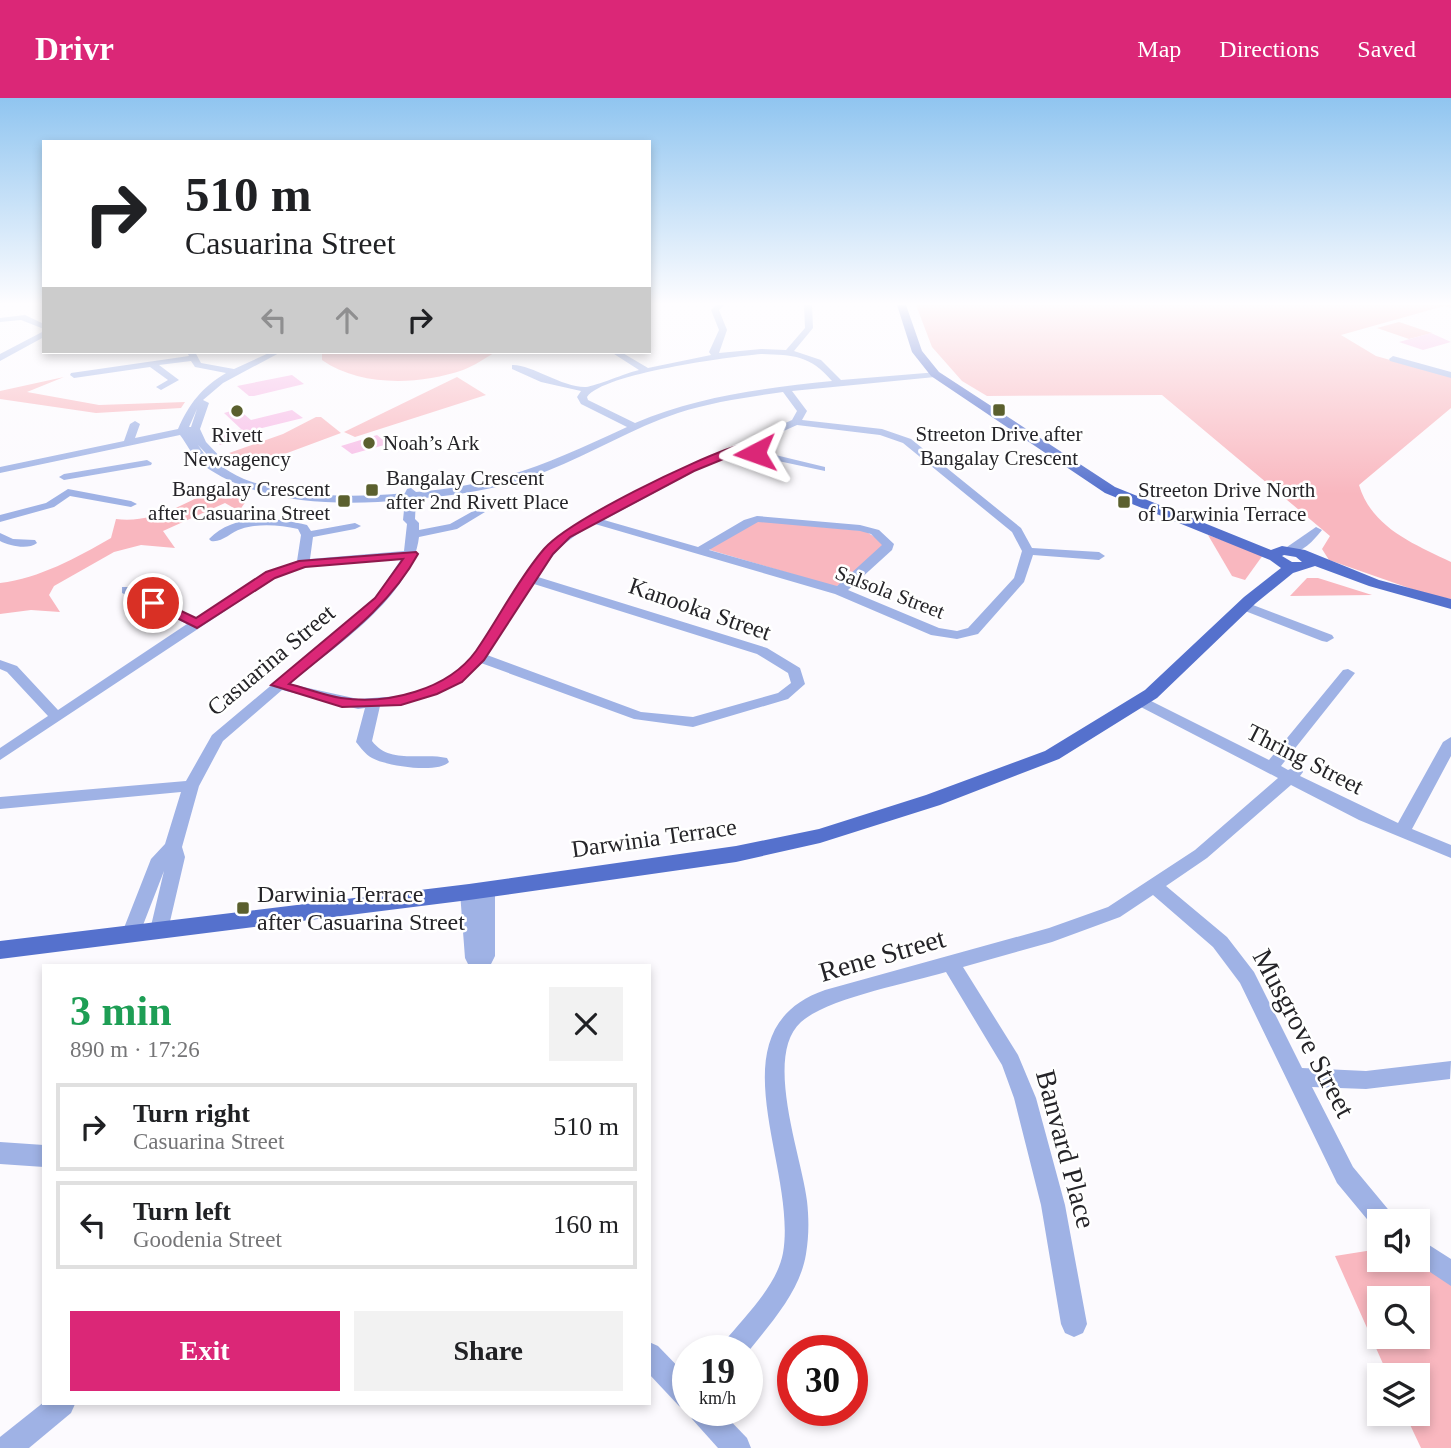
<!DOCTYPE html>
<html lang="en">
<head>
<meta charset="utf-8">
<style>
	body { margin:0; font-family:Georgia,serif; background:#f2f2f2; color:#202124; height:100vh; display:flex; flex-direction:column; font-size:26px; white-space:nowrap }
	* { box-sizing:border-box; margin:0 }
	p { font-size:23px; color:#757577 }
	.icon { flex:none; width:38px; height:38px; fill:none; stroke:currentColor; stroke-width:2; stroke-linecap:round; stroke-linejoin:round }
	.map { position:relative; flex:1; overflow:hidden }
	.side { position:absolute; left:42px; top:866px; width:609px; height:441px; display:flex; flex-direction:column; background:#fff; border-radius:0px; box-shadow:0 4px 10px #0003 }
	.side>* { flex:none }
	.guide { position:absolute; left:42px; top:42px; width:609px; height:214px; border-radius:0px; box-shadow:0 4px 10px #0003; background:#fff; color:#202124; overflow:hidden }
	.buttons { position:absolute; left:1367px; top:1111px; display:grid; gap:14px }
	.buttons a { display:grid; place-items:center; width:63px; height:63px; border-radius:0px; background:#fff; box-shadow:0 4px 10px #0003; font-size:35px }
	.speed { position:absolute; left:672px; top:1237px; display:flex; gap:14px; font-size:35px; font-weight:700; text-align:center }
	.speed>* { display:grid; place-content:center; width:91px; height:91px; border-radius:50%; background:#fff; box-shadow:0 4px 10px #0003; line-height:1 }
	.speed small { font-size:18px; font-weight:400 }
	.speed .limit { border:10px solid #d22; background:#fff; color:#111 }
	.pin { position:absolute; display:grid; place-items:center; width:60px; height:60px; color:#fff; margin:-30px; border:4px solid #fff; border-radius:50%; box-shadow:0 2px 7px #0007 }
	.me { position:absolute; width:77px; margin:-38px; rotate:266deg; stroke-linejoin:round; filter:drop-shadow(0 0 5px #0008) }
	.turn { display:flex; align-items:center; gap:24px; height:147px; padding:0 28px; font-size:32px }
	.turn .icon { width:91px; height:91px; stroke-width:2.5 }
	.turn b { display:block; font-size:49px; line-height:60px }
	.lanes { display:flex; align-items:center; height:66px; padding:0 28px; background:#0003; justify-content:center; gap:35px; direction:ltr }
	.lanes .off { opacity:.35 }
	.round { display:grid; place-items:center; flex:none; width:74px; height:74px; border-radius:0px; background:#f2f2f2 }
	.summary { display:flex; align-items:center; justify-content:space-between; height:119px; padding:0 28px }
	h1 { font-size:42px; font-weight:700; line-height:52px; color:#1e9e55 }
	.primary-button { display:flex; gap:14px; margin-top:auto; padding:14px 28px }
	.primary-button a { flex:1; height:80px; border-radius:0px; background:#db2777; color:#fff; font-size:28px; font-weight:700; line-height:80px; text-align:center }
	.primary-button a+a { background:#f2f2f2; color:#202124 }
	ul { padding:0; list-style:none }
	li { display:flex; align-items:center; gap:21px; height:88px; margin:0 14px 10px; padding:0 14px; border:4px solid #e0e0e0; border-radius:0px }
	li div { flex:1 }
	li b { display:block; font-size:26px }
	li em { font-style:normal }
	header { display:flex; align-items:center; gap:42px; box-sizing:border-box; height:98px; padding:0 35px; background:#db2777; color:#fff }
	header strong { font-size:33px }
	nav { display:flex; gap:38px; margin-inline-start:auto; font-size:24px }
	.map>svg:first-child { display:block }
	.green { fill:#f9b7bf; fill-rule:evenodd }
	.building { fill:#f7bbe6 }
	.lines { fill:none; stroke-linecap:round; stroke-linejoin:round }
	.minor { fill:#9fb2e5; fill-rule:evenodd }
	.major { fill:#5571cd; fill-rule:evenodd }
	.route { fill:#db2777; stroke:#8e194d; stroke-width:2 }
	.poi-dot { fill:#5b602e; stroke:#fff; stroke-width:2.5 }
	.labels { text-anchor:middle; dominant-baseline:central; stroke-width:5; stroke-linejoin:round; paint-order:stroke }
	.far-poi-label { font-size:21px; fill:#252428; stroke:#fff; text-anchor:start }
	.far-street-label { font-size:21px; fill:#252428; stroke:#fff }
	.street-label { font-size:24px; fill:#252428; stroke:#fff }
	.poi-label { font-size:24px; fill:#252428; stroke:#fff; text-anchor:start }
	.near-street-label { font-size:28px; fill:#252428; stroke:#fff }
</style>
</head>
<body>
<header>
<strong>Drivr</strong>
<nav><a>Map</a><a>Directions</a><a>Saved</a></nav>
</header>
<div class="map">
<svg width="1451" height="1350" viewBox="0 0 1451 1350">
	<rect width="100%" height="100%" fill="#fcfafe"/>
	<g class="green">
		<path d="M916 207H1451V210L1444 208 1341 237 1376 258 1451 279V310L1359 387C1372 430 1414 446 1451 464V501L1429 497 1329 462 1322 451 1330 438 1162 297 987 298 962 283 932 249Z"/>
		<path d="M1399 224 1432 235 1409 241 1377 230Z"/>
		<path d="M322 254H496C485 260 474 268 463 272 419 287 360 289 322 262Z"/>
		<path d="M64 279 27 294 99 307 185 304 181 310 96 315 0 301V293Z"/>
		<path d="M457 279 486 297 355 339 344 334Z"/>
		<path d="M316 319H321L341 335 255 367 229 355 283 336Z"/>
		<path d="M225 385 247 390 249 399 239 413 225 405 163 433 175 450 141 447 114 454 54 488 49 497 60 514 31 512 0 516V485C40 480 76 460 111 440L116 421C156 426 191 402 225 385Z"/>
		<path d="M758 423 865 433 883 444V450L836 489 710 452 711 448Z"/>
		<path d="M1208 437 1263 457 1245 482 1232 478Z"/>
		<path d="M1307 480H1318L1372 497 1290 498Z"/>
		<path d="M1379 1151V1162H1418V1157L1451 1181V1350H1421L1405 1316H1418V1278L1388 1277 1335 1158ZM1379 1200H1418V1239H1379Z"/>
	</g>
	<g class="building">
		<path d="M1431 235 1451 244 1423 252 1399 244Z"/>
		<path d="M292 277 304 286 254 298H249L237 288Z"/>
		<path d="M238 311 251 322 292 312 303 320 258 331 262 336 220 347 212 339 241 331 224 315Z"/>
		<path d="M377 337 388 346 352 356 341 348Z"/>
	</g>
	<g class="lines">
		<g class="minor">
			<path d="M716 207H724L719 212 727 232 719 255 761 251 786 252 805 230 804 207H812L813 230 794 253 821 262 841 282 938 274V278L935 279 792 293 807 313 802 322 882 331 911 341 1021 430 1032 450 1099 454 1105 458 1099 462 1033 457 1024 484 978 536 957 541 931 537 835 496 595 426C567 441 555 452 538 479L767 550 800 570 805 586 788 601 693 629 634 621 481 565C451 595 423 604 380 608L372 643C390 667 422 654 447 660L449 664C438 676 386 668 372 660 365 656 361 650 356 644L365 610 358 611 282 592 223 643 199 688 182 749 185 759 168 832 166 837 159 839 152 837 150 832 164 773 138 840 131 842 124 840 122 835 151 761 165 746 181 694 0 711V699L186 683 212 637 375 500 402 460 305 468 275 480 0 662V650L48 618 7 574 0 571V562L17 568 58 612 187 526 122 495V489H130L196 521 267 474 297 463 301 437 298 431C280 427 259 425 241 431 231 434 222 445 211 443L209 441C234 415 275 419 307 427L311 433 355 425 361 428 355 431 313 439 310 461 404 453 407 426 403 422 405 402C339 408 258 407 203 367 193 360 187 346 180 337L0 375V369L124 343 130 326 135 323 140 326 135 340 178 331C189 306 202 289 226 275L195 269 191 263 159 267 179 282 161 292 156 289 168 282 150 269 74 280 70 277 71 275 189 258 187 254H195L201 265 234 271 271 254H281L223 285 203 302 209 305 200 331 206 344 224 363 215 365C225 370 234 377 244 381 293 400 353 400 405 395L407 391 411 390 416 394C501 387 552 364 627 329L581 306 577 299 581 293 541 284 512 271V267C531 266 563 290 586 289 596 288 626 275 639 272L611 254H621L648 270 711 257 709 254 719 232 711 212ZM761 256C793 257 810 257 832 283 765 290 697 298 635 325L588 302 587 299C604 275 729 259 761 256ZM783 294 797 313 792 322 687 369 562 435 544 451 474 556 452 578 427 590 400 598 358 601 290 586C336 547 412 499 419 439L457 431 485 414 475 412 450 426 419 432V425L415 421 416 401C460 397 506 390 547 373 592 355 633 330 678 315 712 304 748 299 783 294ZM197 311 191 329H189ZM797 327 880 337 903 345 1012 434 1022 453 1014 480 968 530 957 533 939 530 848 492 892 452 894 446 879 432 860 427 757 418 744 422 698 449 604 422 695 373 737 354 825 373V369L746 350ZM198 347 215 365 208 361ZM758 424 860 433 871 436 882 447 837 488 709 452ZM534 486 757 556 788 575 791 585 778 595 693 619 641 614 487 557Z"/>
			<path d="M25 217 44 226V231L21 222 0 224V220Z"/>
			<path d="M44 233V239L0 263V256Z"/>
			<path d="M1393 258 1451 274V280L1390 263 1389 261Z"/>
			<path d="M147 362 152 365 151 367 64 382 59 379 64 376Z"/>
			<path d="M68 391 131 403 137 406 131 409 70 398 54 409 0 424V417L46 405Z"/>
			<path d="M1316 429 1322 432C1313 443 1302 456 1287 455V449Z"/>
			<path d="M0 435 13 441 35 442 37 445C28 452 10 448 0 443Z"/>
			<path d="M1245 504 1332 537 1334 540 1327 544 1322 543 1240 511V505Z"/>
			<path d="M1348 571 1355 575 1281 668 1288 672 1295 669 1301 670 1303 674 1300 678 1398 725 1443 644 1451 639V658L1412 731 1451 747V760L1359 722 1291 687 1207 760 1166 788 1227 839 1254 874 1302 970 1366 973 1451 963 1450 981 1366 991 1312 989 1353 1069 1392 1116 1396 1124H1379V1134L1376 1132 1337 1085 1240 885 1213 849 1153 797 1120 819 1052 844 963 869 1018 957 1036 1000 1065 1107 1087 1226 1083 1235 1074 1239 1065 1235 1061 1226 1041 1107 1014 1000 1002 967 946 874C909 885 828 900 801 924 763 958 802 1059 807 1103 809 1121 809 1138 806 1156 800 1194 770 1226 747 1255V1253H720L724 1244C744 1219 777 1188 783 1155 798 1068 710 932 825 892L1049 830 1108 809 1195 752 1278 680 1135 606 1133 603 1135 600H1145L1269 662 1343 572Z"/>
			<path d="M486 784 492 786 495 791V858L490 868H469L465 860 460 794 463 789 469 787 477 793 480 786Z"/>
			<path d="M0 1044 44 1047V1069L0 1066Z"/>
			<path d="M1418 1140 1451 1161V1188L1412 1162H1418Z"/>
			<path d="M649 1244 658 1248 688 1279V1312L679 1308 649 1276Z"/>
			<path d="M44 1304 75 1306 71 1315 29 1350H0V1339Z"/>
			<path d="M688 1312H720L747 1340 751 1350H718L692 1321Z"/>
		</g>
		<path class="major" d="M897 207H906L922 253 939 274 1115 389 1271 452 1282 448 1305 452 1379 482 1451 501V511L1369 488 1315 468 1293 475 1256 505 1157 600 1059 661 940 707 820 745 736 764 469 802 0 861V843L469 786 736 748 819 731 926 697 1045 653 1145 592 1244 499 1281 470 1270 462 1105 395 931 278 912 254ZM1284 457 1296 459 1302 464H1292L1282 458Z"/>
	</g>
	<linearGradient id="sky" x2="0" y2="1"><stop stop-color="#90c5f0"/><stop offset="0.52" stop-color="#fefdff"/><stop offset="1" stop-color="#fefdff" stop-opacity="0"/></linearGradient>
	<rect width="1451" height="396" fill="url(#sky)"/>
	<path class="route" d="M737 348 760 355 755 358 738 355 694 373 570 439 553 456 484 562 462 584 437 596 401 607 342 609 271 587 375 500 403 461 305 469 275 480 197 530 147 505 158 502 196 520 266 474 299 463 416 454 418 456C388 511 336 546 289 586 306 590 323 597 341 600 387 607 448 592 476 553 499 520 518 481 544 451 569 422 697 360 737 348Z"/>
	<g class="poi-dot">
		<rect x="992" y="305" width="14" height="14" rx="3.5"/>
		<circle cx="237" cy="313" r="7"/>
		<circle cx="369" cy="345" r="7"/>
		<rect x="365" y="385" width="14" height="14" rx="3.5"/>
		<rect x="337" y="396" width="14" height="14" rx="3.5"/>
		<rect x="1117" y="397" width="14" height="14" rx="3.5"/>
		<rect x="236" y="803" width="14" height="14" rx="3.5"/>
	</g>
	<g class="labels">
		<g class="far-poi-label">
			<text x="999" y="336" text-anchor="middle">Streeton Drive after<tspan x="999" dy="24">Bangalay Crescent</tspan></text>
			<text x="237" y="337" text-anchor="middle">Rivett<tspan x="237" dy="24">Newsagency</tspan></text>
			<text x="383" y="345">Noah’s Ark</text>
			<text x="386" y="380">Bangalay Crescent<tspan x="386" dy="24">after 2nd Rivett Place</tspan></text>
			<text x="330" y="391" text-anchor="end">Bangalay Crescent<tspan x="330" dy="24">after Casuarina Street</tspan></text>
			<text x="1138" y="392">Streeton Drive North<tspan x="1138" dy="24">of Darwinia Terrace</tspan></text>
		</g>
		<g class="far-street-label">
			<text transform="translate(890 494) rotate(21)">Salsola Street</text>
		</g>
		<g class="street-label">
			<text transform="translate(700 511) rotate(19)">Kanooka Street</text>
			<text transform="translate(271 562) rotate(-40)">Casuarina Street</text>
			<text transform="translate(1305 661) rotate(27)">Thring Street</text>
			<text transform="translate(654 740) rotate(-8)">Darwinia Terrace</text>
		</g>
		<g class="poi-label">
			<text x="257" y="796">Darwinia Terrace<tspan x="257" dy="28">after Casuarina Street</tspan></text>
		</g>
		<g class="near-street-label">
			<text transform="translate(882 857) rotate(-16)">Rene Street</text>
			<text transform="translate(1304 935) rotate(62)">Musgrove Street</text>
			<text transform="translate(1066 1051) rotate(75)">Banvard Place</text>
		</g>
	</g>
</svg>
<div class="buttons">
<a><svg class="icon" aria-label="sound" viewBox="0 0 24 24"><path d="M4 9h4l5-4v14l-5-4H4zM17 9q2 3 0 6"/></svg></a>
<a><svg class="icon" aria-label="search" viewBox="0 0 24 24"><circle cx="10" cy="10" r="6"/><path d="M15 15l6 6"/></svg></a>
<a><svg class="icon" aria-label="layers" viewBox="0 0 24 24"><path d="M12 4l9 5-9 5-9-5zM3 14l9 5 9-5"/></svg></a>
</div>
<div class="speed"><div>19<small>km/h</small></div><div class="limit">30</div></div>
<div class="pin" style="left:153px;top:505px;background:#d93025"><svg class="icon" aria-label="arrive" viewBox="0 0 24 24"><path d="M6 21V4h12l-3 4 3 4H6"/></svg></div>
<svg class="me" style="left:755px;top:355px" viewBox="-20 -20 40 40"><path d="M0-17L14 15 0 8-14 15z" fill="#db2777" stroke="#fff" stroke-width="4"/></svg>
<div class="guide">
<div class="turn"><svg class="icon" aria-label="right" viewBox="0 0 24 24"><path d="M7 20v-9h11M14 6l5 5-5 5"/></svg><div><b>510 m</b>Casuarina Street</div></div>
<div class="lanes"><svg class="icon off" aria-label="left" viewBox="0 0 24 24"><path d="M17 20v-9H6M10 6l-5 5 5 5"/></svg><svg class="icon off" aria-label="ahead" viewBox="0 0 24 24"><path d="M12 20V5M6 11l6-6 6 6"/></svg><svg class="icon" aria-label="right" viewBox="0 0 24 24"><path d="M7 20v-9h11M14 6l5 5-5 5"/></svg></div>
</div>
<section class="side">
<div class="summary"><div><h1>3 min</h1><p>890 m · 17:26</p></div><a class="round"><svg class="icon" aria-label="close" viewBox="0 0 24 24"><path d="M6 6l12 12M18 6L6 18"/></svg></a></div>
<ul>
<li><svg class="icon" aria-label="right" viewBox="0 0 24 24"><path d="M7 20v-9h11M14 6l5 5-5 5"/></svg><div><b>Turn right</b><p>Casuarina Street</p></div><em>510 m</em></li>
<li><svg class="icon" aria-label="left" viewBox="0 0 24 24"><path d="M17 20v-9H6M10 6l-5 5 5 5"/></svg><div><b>Turn left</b><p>Goodenia Street</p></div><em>160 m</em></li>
</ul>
<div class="primary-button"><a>Exit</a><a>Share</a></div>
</section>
</div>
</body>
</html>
